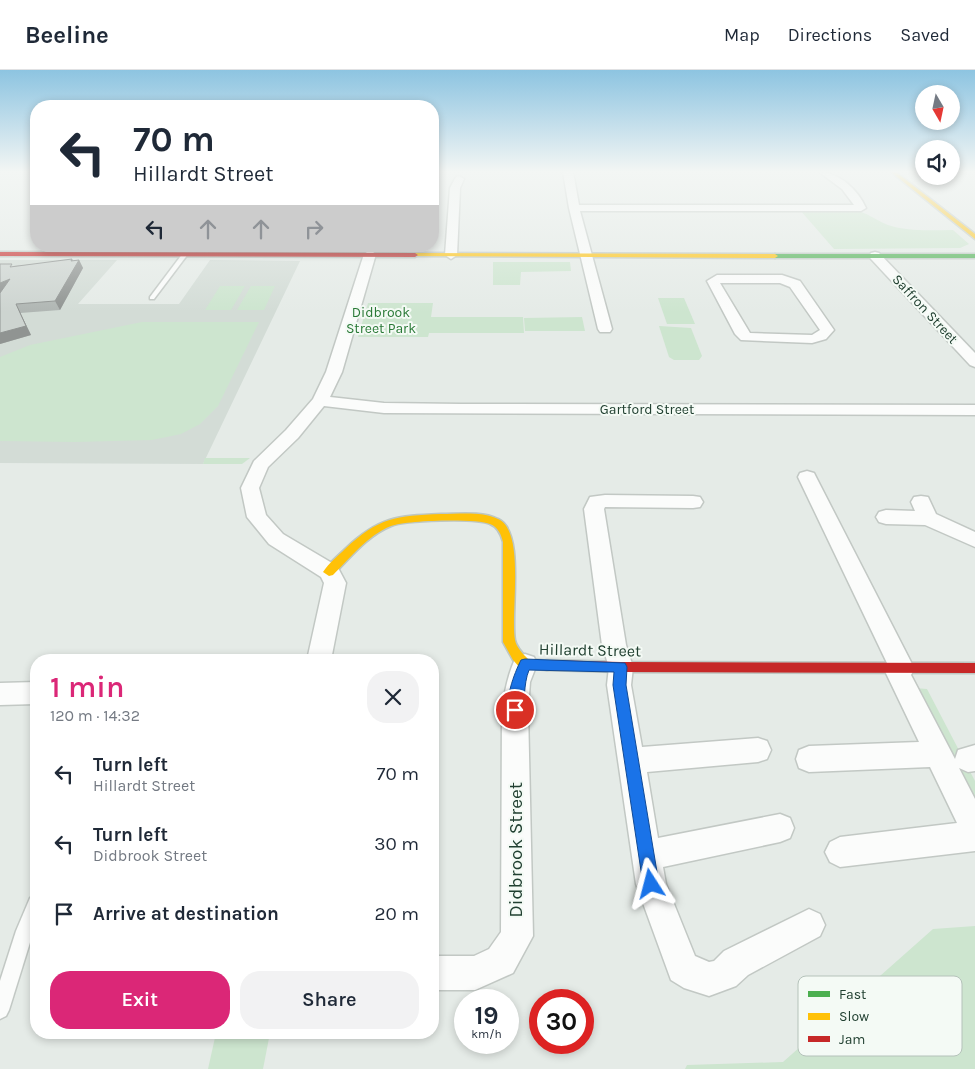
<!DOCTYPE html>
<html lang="en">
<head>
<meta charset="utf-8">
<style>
	body { margin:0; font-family:Karla,sans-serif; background:#f2f2f3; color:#1f2937; height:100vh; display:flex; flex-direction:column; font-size:19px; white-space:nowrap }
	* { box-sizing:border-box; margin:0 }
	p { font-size:16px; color:#747a83 }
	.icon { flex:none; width:28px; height:28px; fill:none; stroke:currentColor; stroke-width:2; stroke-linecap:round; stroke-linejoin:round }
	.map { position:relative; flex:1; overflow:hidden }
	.side { position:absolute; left:30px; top:584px; width:409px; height:385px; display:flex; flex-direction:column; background:#fff; border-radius:20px; box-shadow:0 2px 8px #0003 }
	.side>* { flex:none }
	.top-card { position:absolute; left:30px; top:30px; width:409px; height:152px; border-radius:20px; box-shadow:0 2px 8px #0003; background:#fff; color:#1f2937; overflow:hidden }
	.needle { width:32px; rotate:171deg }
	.tools { position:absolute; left:915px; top:15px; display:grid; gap:10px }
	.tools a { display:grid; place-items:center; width:45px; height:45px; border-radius:50%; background:#fff; box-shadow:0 2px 8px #0003; font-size:25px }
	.speed { position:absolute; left:454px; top:919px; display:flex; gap:10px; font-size:25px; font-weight:700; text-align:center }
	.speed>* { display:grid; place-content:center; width:65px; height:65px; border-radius:50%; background:#fff; box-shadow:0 2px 8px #0003; line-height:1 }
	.speed small { font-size:12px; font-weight:400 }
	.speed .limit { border:8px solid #d22; background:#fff; color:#111 }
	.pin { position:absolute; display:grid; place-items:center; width:42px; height:42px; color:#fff; margin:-21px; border:2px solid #fff; border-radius:50%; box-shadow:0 1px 5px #0007 }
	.me { position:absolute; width:55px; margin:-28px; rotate:351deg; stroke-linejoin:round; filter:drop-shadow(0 0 4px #0008) }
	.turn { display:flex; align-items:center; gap:18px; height:105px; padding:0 20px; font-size:22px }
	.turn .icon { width:65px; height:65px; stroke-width:2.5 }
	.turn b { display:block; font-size:35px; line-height:42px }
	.lanes { display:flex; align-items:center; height:48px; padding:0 20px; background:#0003; justify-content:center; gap:25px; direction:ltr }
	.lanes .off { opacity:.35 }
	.round { display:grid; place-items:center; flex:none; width:52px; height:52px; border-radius:20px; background:#f2f2f3 }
	.head { display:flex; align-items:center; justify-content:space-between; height:85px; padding:0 20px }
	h1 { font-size:30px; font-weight:600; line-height:38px; color:#db2777 }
	.action { display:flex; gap:10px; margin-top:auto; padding:10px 20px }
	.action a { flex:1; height:58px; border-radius:20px; background:#db2777; color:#fff; font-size:20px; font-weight:600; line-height:58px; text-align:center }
	.action a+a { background:#f2f2f3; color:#1f2937 }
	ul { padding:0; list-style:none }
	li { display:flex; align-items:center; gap:15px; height:70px; padding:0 20px }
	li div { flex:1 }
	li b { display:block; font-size:19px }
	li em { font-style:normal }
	header { display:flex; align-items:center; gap:30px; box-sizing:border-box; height:70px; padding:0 25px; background:#fff; border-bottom:1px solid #e0e1e3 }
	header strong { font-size:24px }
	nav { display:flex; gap:28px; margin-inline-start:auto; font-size:18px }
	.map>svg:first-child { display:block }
	.built { fill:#d3dcd6 }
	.green { fill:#cde5cf }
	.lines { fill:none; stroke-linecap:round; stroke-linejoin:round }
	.lane-casing { stroke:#c2c8c4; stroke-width:3 }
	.street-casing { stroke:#c2c8c4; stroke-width:3 }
	.fast-casing { stroke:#bec7c2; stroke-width:3 }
	.slow-casing { stroke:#bec7c2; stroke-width:3 }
	.jam-casing { stroke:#bec7c2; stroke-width:3 }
	.lane { fill:#fbfcfb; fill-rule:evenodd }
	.street { fill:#fbfcfb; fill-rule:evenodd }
	.fast { fill:#4caf50; fill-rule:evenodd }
	.slow { fill:#ffc107; fill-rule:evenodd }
	.jam { fill:#c62828; fill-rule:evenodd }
	.wall { fill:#b0b6b3 }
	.shaded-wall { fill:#909492 }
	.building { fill:#cdd4d0; stroke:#909492 }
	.route { fill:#1a73e8; stroke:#114b97 }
	.labels { text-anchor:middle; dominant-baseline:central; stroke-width:4; stroke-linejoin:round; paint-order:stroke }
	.far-street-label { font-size:14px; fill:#214031; stroke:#f4faf5 }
	.far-park-label { font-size:14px; fill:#297936; stroke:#f4faf5 }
	.street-label { font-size:16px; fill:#214031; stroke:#f4faf5 }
	.near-street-label { font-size:19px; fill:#214031; stroke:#f4faf5 }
	.key { fill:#f4faf5; stroke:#b5c2ba; stroke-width:1 }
	.key-label { font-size:14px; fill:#214031 }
</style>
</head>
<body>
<header>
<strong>Beeline</strong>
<nav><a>Map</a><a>Directions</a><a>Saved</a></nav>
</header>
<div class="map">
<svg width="975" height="999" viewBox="0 0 975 999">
	<rect width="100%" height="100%" fill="#e5ebe7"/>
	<path class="built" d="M0 190H117L78 234H179L210 190 300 191 203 394 0 393Z"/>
	<g class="green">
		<path d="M800 140C817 140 836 137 853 140 867 142 875 150 888 155 909 162 931 160 953 160L969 174 960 178 834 179Z"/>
		<path d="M493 192H570L571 201 521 202 520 215H493Z"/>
		<path d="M220 216H245L231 240H205Z"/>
		<path d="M251 216H275L264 240H237Z"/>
		<path d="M658 228H684L695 254H667Z"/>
		<path d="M368 233H433L431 247H523L524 263H429L428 267H358Z"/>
		<path d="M582 247 585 261H525L524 248Z"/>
		<path d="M142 252H259L218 336 200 354 181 364 152 370 75 372 0 371V287L30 275Z"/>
		<path d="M659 256 691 258 702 286 699 290H674L669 287Z"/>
		<path d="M205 388H250L242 394H203Z"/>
		<path d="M915 618 927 619 975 711V737Z"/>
		<path d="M975 856V999H685L687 995 783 992 933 859Z"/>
		<path d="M216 963H270L263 999H208Z"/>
	</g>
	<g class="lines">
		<g class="lane-casing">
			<g id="lane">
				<path d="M183 183 188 184 154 229H150V227Z"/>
				<path d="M36 826V853L9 940 6 946 0 949V911L16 861 30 828Z"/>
			</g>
		</g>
		<g class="street-casing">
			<g id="street">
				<path d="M563 102H573L579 135H854L842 119 819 102C839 102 858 120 866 138L861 141H580L612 259 610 262H600L598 259 569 138Z"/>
				<path d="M459 106 464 109 460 118 457 185 451 189 445 185 450 118 456 107Z"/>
				<path d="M370 180 376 184 342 302 330 327 384 333 461 334 975 335V345L384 343 324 336 298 368 268 397 259 418 266 445 283 464 337 496 346 513 331 590H307L324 513 321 507 269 474 247 447 241 418 254 391 286 360 313 329 326 302 364 184Z"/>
				<path d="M875 182 879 183 975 283V297L970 295 871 189 869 186 871 183Z"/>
				<path d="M717 205H782L800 211 834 260 826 269 812 273 741 270 735 264 707 211ZM720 213H780L790 217 820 260 812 265 750 263Z"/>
				<path d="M807 401 814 403 816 407 911 592 914 599 911 605 955 689 958 680 975 675V701L968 702 959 698 975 729V781L840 797 830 792 825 782 830 772 840 767 957 753 930 697 809 702 799 698 796 689 799 680 809 676 919 672 884 599 887 593 798 407 800 403Z"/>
				<path d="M605 425 693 426 700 427 703 432 700 437 693 438 605 437 604 439 626 575 633 597 631 615 642 677 758 668 767 671 771 680 767 689 758 692 647 702 658 768 780 744 790 748 794 758 790 768 780 772 663 797 666 814 695 886 709 892 714 891 724 881 809 839 820 844 825 855 820 866 748 905 736 916 709 926 684 918 671 910 636 814 607 615 609 597 602 575 584 439 590 427Z"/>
				<path d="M921 426 928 427 936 444 975 462V477L925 455 886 454 879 452 876 447 879 442 886 440 915 441 911 432 914 427Z"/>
				<path d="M525 584 534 587 537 594 530 612 528 639 533 866 513 903 475 920H432V886H474L489 879 501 862 502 639C505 620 508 604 516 587Z"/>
				<path d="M36 612V634L0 635V613Z"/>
			</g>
		</g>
		<g class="fast-casing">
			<path id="fast" d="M975 184V188H775L772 186 775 184Z"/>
		</g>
		<g class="slow-casing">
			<g id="slow">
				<path d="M891 102H896L975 164V169Z"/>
				<path d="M415 183 775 184 778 186 775 188 413 186 412 185Z"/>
				<path d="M441 444C459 444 482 441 498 449 526 461 510 544 515 570 516 577 523 584 528 589L552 591 553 595 552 599 547 600 520 598 513 590 503 572V472C501 464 498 457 490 454 477 448 405 450 391 456 368 465 350 488 333 505L329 506 323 502C329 493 338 486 345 479 379 447 396 446 441 444Z"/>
			</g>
		</g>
		<g class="jam-casing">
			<g id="jam">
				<path d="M0 182 415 183 418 185 415 187 0 186Z"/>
				<path d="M547 590 621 592 975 593V603L621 602 547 600 542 599 541 595 542 591Z"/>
			</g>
		</g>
		<use href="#lane" class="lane"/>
		<use href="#street" class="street"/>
		<use href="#fast" class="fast"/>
		<use href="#slow" class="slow"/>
		<use href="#jam" class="jam"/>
	</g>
	<path class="wall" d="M79 190 83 198 60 240 20 243 31 265 0 274 14 196Z"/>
	<g class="shaded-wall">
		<path d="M72 189 75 196 79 190 83 198 60 240 55 231Z"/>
		<path d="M10 209 0 224V213Z"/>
		<path d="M16 234 31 265 0 274V263Z"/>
	</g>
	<path class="building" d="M72 189 71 191 79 190 55 231 16 234 26 256 0 263V223L10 209 0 213V194H12L10 197Z"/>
	<linearGradient id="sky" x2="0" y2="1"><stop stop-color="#8dc4e1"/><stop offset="0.42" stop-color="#f3f6f4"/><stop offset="1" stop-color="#f3f6f4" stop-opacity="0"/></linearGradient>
	<rect width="975" height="242" fill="url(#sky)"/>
	<path class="route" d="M525 589 625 593 627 597 626 615 659 814 657 820 651 823 645 820 643 814 613 615 614 602 529 600C523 615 526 631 520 644L515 646 510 644C504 630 514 604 521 590Z"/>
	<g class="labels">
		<g class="far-street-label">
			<text transform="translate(925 239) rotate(47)">Saffron Street</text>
			<text x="647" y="339">Gartford Street</text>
		</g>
		<g class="far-park-label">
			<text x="381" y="242">Didbrook<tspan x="381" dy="16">Street Park</tspan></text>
		</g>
		<g class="street-label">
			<text transform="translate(590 580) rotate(1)">Hillardt Street</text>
		</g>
		<g class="near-street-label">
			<text transform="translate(516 780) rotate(-90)">Didbrook Street</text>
		</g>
	</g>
	<rect x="798" y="906" width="164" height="80" rx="8" class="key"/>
	<rect x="808" y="921" width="22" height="6" fill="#4caf50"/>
	<rect x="808" y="943" width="22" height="7" fill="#ffc107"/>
	<rect x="808" y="966" width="22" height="6" fill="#c62828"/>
	<g class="key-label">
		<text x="839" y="929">Fast</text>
		<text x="839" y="951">Slow</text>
		<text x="839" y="974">Jam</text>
	</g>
</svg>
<div class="tools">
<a><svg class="needle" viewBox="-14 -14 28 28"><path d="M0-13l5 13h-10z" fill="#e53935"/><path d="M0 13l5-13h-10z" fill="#747a83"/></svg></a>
<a><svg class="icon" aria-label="sound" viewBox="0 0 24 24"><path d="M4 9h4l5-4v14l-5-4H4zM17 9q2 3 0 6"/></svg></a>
</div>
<div class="speed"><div>19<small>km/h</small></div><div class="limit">30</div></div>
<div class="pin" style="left:515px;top:640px;background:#d93025"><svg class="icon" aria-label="arrive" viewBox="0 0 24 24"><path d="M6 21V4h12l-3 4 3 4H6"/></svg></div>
<svg class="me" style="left:651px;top:814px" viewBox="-20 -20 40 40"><path d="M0-17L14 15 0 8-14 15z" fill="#1a73e8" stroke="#fff" stroke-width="4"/></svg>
<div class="top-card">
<div class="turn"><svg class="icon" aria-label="left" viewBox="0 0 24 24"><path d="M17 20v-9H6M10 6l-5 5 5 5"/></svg><div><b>70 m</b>Hillardt Street</div></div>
<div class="lanes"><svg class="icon" aria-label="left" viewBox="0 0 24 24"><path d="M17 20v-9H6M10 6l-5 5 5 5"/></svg><svg class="icon off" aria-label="ahead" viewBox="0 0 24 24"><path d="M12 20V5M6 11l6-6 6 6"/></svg><svg class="icon off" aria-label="ahead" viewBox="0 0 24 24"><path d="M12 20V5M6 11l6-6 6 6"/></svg><svg class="icon off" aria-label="right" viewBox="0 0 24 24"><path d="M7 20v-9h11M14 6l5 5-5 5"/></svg></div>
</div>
<section class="side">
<div class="head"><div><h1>1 min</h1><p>120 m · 14:32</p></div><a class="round"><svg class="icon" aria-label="close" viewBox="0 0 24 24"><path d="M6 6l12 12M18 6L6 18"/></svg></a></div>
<ul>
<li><svg class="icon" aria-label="left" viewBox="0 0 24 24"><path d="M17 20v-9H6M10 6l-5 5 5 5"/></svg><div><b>Turn left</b><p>Hillardt Street</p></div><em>70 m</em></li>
<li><svg class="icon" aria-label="left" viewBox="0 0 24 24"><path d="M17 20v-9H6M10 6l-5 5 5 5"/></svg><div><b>Turn left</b><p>Didbrook Street</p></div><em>30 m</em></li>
<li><svg class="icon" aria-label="arrive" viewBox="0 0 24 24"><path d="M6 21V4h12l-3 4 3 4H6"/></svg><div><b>Arrive at destination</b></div><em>20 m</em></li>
</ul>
<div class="action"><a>Exit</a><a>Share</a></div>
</section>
</div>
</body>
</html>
